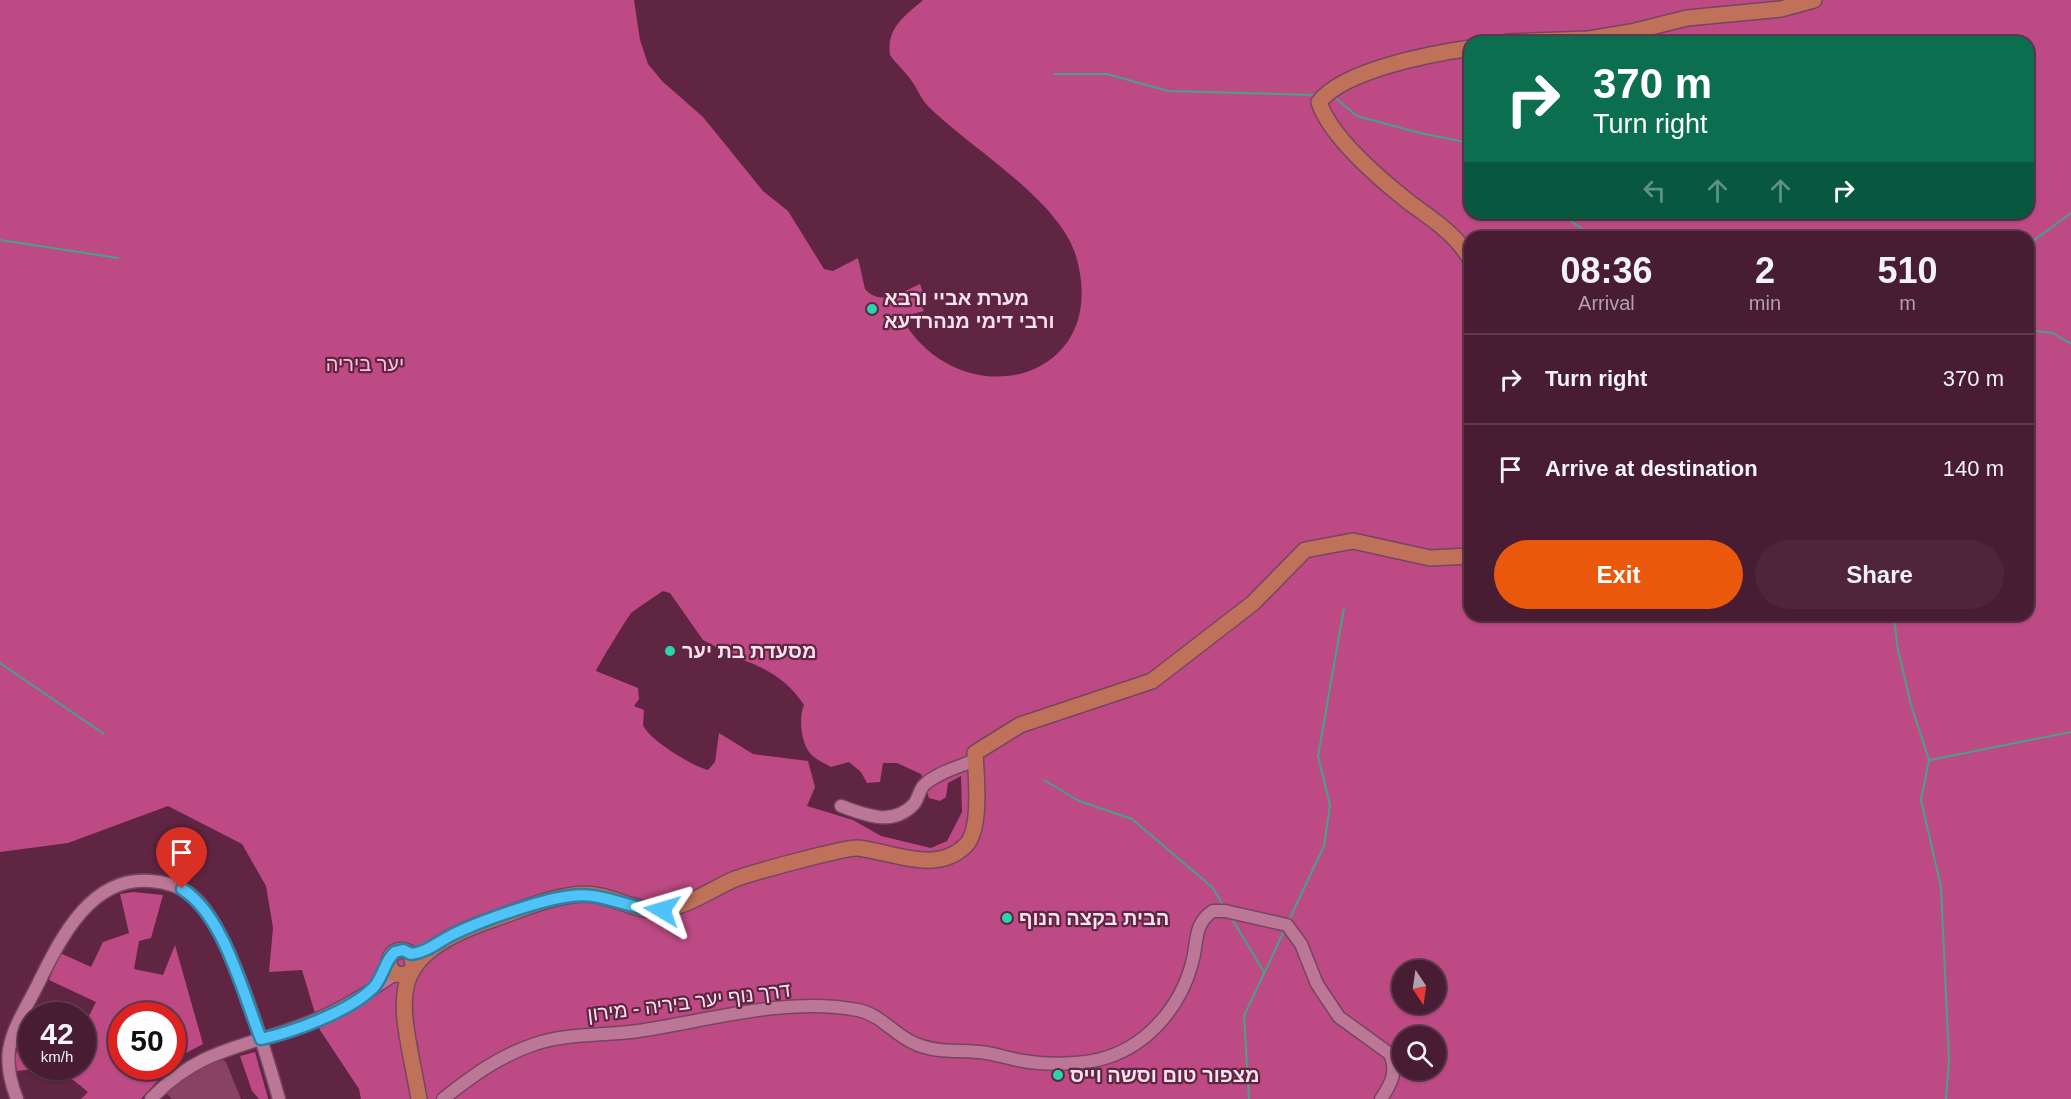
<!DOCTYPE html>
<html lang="en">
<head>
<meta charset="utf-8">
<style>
	body { margin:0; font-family:Helvetica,"Noto Sans Hebrew",sans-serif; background:#4f253a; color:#f1f3f6; height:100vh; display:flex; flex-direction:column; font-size:22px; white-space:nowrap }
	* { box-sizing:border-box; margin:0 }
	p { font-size:20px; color:#b1a1ac }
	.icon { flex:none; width:33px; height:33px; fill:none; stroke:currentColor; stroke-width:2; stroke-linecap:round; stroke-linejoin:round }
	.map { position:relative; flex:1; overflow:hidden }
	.panel { position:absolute; left:1464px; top:231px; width:570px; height:390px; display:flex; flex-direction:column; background:#481c32; border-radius:18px; box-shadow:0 2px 4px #0004,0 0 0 2px #603a4d }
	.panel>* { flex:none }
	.top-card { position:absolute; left:1464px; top:36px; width:570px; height:183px; border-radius:18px; box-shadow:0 2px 4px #0004,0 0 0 2px #603a4d; background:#0b6e4f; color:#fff; overflow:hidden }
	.needle { width:39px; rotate:167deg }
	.fabs { position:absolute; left:1392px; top:960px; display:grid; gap:12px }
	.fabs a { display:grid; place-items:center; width:54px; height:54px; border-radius:50%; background:#481c32; box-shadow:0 2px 4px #0004,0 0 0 2px #603a4d; font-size:30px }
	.speed { position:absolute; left:18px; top:1002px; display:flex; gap:12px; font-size:30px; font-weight:700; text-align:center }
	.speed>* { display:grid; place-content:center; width:78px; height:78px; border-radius:50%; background:#481c32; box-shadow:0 2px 4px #0004,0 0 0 2px #603a4d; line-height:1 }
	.speed small { font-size:15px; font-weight:400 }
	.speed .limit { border:9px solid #d22; background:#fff; color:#111 }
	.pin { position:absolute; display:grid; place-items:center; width:51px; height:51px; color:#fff; margin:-62px -26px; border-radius:50% 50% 50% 0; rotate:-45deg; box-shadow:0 0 6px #0007 }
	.pin .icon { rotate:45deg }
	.me { position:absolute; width:66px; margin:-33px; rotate:277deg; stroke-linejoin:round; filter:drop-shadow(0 0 4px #0008) }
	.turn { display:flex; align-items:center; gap:21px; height:126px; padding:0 30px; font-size:27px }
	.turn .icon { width:78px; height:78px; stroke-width:2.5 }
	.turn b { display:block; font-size:42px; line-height:51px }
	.lanes { display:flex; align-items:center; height:57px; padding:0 30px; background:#0003; justify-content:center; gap:30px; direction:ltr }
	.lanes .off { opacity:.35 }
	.eta { display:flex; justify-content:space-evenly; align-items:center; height:102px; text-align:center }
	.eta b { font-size:36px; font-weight:600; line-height:42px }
	.cta { display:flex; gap:12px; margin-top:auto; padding:12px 30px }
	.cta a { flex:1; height:69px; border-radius:36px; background:#ea580c; color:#fff; font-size:24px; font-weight:600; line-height:69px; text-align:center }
	.cta a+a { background:#4f253a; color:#f1f3f6 }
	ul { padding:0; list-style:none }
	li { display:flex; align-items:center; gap:18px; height:90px; padding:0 30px; border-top:2px solid #603a4d }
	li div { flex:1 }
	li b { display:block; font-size:22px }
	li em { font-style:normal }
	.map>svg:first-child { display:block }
	.green { fill:#894264 }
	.forest { fill:#bd4a84; fill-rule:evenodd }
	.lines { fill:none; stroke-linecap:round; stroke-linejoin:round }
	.stream { stroke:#47a288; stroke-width:2 }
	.minor-casing { stroke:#764560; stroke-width:15 }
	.major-casing { stroke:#764560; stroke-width:18 }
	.minor { stroke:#bb7795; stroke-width:12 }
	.major { stroke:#c07159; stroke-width:15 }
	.route-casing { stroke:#337fa1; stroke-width:15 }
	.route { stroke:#4fc3f7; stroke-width:10 }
	.poi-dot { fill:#29d5ac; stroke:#602542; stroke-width:2 }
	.labels { text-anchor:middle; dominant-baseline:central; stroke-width:4.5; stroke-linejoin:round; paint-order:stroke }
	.poi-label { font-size:20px; font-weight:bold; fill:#fae3ec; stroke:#602542; text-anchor:start }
	.park-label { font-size:20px; fill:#fcc0d9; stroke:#602542 }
	.street-label { font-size:20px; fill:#fae3ec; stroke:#602542 }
</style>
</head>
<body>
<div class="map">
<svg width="2071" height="1099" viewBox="0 0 2071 1099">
	<rect width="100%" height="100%" fill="#602542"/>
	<path class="green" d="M222 1059 226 1062 241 1099H172L167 1094C184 1077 199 1066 222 1059Z"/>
	<g class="forest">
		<path d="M0 0H634L640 40 648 64 662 81 703 117 763 191 788 211 824 269 833 271 858 258 865 289C881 307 902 292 920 284L924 295 917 297 924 311 901 317C959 420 1113 383 1076 256 1059 200 972 149 931 109 922 101 919 92 913 83 907 73 897 65 890 55 886 28 905 16 923 0H2071V1099H361L359 1089 320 1030 302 970 269 972 273 928 266 886 242 844 168 806 68 843 0 852ZM1470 42H2028V213H1470ZM1470 237H2028V615H1470ZM663 591 670 593 703 640 716 647 720 653C754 662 784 674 804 705 798 719 801 747 814 757 819 761 826 764 831 767L849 762 861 772 867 783 880 782 883 763H897L921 774 929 798 940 801 946 797 948 783 961 776 962 812 947 841 931 848 881 836 853 820 807 806 815 787 808 761 753 754 719 733 715 762 708 770C692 766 649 740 643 725L644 710 634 706 639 699 638 688 596 671C598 665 628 617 631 613 641 605 653 598 663 591ZM1402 970H1436V1004H1402ZM1402 1036H1436V1070H1402Z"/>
		<path d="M133 892 163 895 151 938 139 941 134 969 163 975 175 945 203 1044 186 1053 173 1043 172 1016H122V1066L150 1067 161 1077 141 1099H81L88 1092C60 1068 53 1067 17 1071L15 1057 22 1035 31 1039 32 1066H82L83 1023 85 1024 96 1002 49 980 60 953 91 967 103 942 129 933 120 894Z"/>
		<path d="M255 1052 268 1098V1099H259L252 1091 240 1056Z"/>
	</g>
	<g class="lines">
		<g class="stream">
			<path d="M1054 74H1107L1168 91 1316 95"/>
			<path d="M1333 96 1357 116 1420 133 1470 143"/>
			<path d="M1559 213 1594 237"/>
			<path d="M0 240 118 258"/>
			<path d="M2028 249 2029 244 2071 213"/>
			<path d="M2028 330 2053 333 2071 344"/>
			<path d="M1894 615 1897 645 1911 705 1929 760 1921 800 1941 887 1949 1060 1946 1099"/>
			<path d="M0 663 104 734"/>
			<path d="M1930 760 2071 732"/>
			<path d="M1044 780 1079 801 1132 819 1212 887 1222 903"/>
			<path d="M1232 919 1264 972"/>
			<path d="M1289 920 1324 846 1330 805 1318 756 1344 608"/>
			<path d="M1249 1099 1244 1016 1284 931"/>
		</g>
		<g class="minor-casing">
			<g id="minor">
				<path d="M841 806C866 815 892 827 914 804 919 798 919 789 925 784 939 772 959 767 975 760"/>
				<path d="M17 1099C11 1084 7 1066 9 1050 13 1027 26 1008 36 988 59 942 89 875 151 881 165 882 181 887 193 896 228 924 266 1053 279 1099"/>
				<path d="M151 1099C201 1047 245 1048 307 1023 339 1011 367 993 395 974"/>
				<path d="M443 1099C472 1076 499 1056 535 1044 568 1033 604 1036 638 1031 707 1021 788 996 858 1010 882 1015 895 1036 916 1044 939 1054 963 1049 987 1053 999 1055 1011 1059 1023 1061 1046 1065 1086 1065 1108 1057 1150 1043 1181 1005 1192 963 1198 942 1193 924 1213 911H1225L1287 925 1301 944 1317 984 1339 1017 1390 1054C1398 1072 1391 1084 1381 1099"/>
			</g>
		</g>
		<g class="major-casing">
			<g id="major">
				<path d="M1507 42 1589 39 1631 32 1687 18 1781 9 1814 0"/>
				<path d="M1470 48C1430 54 1344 70 1319 102 1330 137 1381 180 1410 203 1432 219 1457 235 1470 259"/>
				<path d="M410 972 404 975 395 974 389 966C388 952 400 946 411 954L413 965"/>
				<path d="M419 1099C401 997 378 959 494 919 523 909 554 895 585 894 611 894 634 912 660 910 688 907 711 889 735 879 751 873 845 847 858 848 893 852 937 875 966 845 982 828 976 775 975 753L1020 725 1152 681 1253 603 1305 550 1353 541 1430 558 1470 556"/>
			</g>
		</g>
		<use href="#minor" class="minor"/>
		<use href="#major" class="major"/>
	</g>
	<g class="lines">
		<g class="route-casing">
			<path id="route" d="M182 889C224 915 243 994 261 1039 293 1032 351 1011 374 987 383 977 385 960 395 952L403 950 411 954C429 952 440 940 456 933 483 920 543 899 571 896 603 891 631 911 662 910"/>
		</g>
		<use href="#route" class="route"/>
	</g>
	<g class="poi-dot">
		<circle cx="872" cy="309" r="6"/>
		<circle cx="670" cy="651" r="6"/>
		<circle cx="1007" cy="918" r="6"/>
		<circle cx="1058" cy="1075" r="6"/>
	</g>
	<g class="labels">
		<g class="poi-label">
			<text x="884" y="298">מערת אביי ורבא<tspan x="884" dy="23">ורבי דימי מנהרדעא</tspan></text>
			<text x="682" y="651">מסעדת בת יער</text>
			<text x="1019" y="918">הבית בקצה הנוף</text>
			<text x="1070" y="1075">מצפור טום וסשה וייס</text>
		</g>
		<g class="park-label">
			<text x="365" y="364">יער ביריה</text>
		</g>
		<g class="street-label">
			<text transform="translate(689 1002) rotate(-7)">דרך נוף יער ביריה - מירון</text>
		</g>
	</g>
</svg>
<div class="fabs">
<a><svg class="needle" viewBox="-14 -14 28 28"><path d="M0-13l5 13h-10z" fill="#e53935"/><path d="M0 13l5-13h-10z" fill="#b1a1ac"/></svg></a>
<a><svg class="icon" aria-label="search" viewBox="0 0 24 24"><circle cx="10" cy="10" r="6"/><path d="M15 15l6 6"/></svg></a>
</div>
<div class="speed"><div>42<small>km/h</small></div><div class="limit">50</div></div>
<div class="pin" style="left:182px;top:889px;background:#d93025"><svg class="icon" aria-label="arrive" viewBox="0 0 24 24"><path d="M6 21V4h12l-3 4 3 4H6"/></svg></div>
<svg class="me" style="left:662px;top:910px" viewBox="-20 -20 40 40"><path d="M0-17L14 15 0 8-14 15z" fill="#4fc3f7" stroke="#fff" stroke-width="4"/></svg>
<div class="top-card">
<div class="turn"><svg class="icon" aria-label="right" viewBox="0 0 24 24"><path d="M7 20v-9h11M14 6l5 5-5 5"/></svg><div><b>370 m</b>Turn right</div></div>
<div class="lanes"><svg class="icon off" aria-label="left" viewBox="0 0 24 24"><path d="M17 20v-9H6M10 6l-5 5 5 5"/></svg><svg class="icon off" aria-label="ahead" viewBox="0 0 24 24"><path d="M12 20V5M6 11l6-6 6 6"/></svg><svg class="icon off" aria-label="ahead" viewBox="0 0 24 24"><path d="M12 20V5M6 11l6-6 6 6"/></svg><svg class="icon" aria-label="right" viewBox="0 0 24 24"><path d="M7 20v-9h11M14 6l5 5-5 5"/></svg></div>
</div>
<section class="panel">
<div class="eta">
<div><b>08:36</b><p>Arrival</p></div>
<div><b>2</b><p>min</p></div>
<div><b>510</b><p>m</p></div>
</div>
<ul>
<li><svg class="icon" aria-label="right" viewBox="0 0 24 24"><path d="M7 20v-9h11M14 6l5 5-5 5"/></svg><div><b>Turn right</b></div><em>370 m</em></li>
<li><svg class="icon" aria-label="arrive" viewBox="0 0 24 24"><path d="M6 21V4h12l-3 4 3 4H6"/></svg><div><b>Arrive at destination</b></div><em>140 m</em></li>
</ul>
<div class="cta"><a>Exit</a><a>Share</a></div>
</section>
</div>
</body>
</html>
